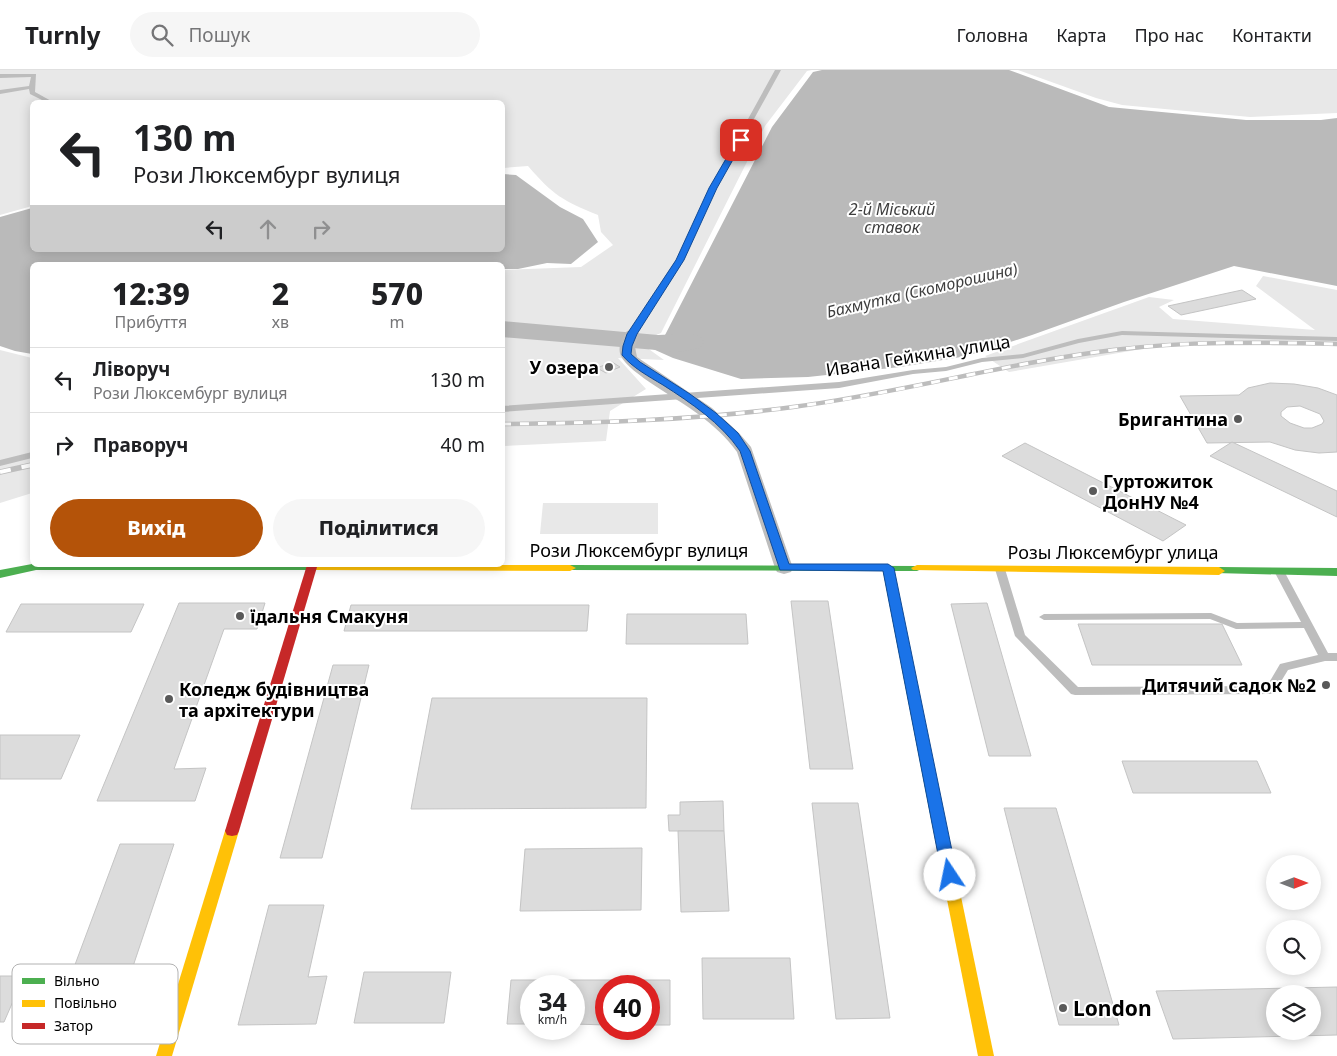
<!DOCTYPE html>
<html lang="uk">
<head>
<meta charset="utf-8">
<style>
	body { margin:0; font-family:"Noto Sans",sans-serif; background:#f6f6f6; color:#202124; height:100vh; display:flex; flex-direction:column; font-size:19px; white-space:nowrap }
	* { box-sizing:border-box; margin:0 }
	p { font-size:16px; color:#757577 }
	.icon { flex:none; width:28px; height:28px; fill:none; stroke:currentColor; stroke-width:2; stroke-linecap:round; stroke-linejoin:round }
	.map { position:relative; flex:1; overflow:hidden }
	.side { position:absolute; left:30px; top:192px; width:475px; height:305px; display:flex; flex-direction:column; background:#fff; border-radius:8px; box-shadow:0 2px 12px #0003 }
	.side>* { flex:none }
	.hud { position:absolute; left:30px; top:30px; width:475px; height:152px; border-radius:8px; box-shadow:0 2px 12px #0003; background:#fff; color:#202124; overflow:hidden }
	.needle { width:32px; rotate:90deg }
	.tools { position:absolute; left:1266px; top:785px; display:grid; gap:10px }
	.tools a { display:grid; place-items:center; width:55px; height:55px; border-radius:50%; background:#fff; box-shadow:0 2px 12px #0003; font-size:25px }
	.speed { position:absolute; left:520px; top:905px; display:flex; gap:10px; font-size:25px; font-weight:700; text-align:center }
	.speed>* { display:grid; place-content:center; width:65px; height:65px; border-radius:50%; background:#fff; box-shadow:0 2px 12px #0003; line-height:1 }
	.speed small { font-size:12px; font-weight:400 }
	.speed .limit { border:8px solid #d22; background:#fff; color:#111 }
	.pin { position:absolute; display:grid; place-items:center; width:42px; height:42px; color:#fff; margin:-21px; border-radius:10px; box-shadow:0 2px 8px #0006 }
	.me { position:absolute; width:55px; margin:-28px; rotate:349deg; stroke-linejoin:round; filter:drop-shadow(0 0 4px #0008) }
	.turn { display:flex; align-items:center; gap:18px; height:105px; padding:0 20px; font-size:22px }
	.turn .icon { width:65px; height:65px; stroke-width:2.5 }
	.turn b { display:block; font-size:35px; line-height:42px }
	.lanes { display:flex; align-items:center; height:48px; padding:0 20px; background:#0003; justify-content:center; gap:25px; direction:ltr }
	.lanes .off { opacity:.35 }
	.eta { display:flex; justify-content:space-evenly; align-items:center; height:85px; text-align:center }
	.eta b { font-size:30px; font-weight:800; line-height:35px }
	.cta { display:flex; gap:10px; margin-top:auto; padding:10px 20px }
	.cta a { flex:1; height:58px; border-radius:30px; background:#b45309; color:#fff; font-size:20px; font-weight:800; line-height:58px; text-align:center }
	.cta a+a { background:#f6f6f6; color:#202124 }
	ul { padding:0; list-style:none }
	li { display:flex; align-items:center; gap:15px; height:65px; padding:0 20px; border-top:1px solid #e0e0e0 }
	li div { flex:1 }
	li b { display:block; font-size:19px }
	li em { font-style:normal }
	header { display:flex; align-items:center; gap:30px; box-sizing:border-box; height:70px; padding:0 25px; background:#fff; border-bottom:1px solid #e0e0e0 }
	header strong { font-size:24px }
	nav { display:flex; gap:28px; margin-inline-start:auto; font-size:18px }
	.search { width:350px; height:45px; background:#f6f6f6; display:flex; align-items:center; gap:12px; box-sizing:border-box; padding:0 18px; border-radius:28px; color:#757577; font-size:19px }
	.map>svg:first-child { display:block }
	.green { fill:#e8e8e8 }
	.water { fill:#bababa }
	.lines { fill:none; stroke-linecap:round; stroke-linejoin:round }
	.river { fill:#bababa; fill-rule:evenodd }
	.building { fill:#dcdcdc; stroke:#c4c4c4; fill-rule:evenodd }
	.lane { fill:#bdbdbd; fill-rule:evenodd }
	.street { fill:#bdbdbd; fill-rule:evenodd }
	.fast { fill:#4caf50; fill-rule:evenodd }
	.slow { fill:#ffc107; fill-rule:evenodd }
	.jam { fill:#c62828; fill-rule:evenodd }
	.rail-far1-casing { stroke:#bdbdbd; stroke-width:4.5 }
	.rail-casing { stroke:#bdbdbd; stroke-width:5.5 }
	.rail-far1 { stroke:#fff; stroke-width:3; stroke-dasharray:9; stroke-linecap:butt }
	.rail { stroke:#fff; stroke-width:4; stroke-dasharray:11; stroke-linecap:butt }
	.route { fill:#1a73e8; stroke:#114b97 }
	.poi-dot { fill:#595959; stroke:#fff; stroke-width:2 }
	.labels { text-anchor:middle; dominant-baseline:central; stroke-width:4; stroke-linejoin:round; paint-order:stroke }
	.far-water-label { font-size:16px; font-style:italic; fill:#3e3e3e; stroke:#fff }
	.street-label { font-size:18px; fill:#000; stroke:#fff }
	.poi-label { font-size:18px; font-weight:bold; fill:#000; stroke:#fff; text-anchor:end }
	.near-poi-label { font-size:21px; font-weight:bold; fill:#000; stroke:#fff; text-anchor:start }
	.key { fill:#fff; stroke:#b2b2b2; stroke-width:1 }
	.key-label { font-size:14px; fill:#000 }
</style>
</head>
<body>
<header>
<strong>Turnly</strong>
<div class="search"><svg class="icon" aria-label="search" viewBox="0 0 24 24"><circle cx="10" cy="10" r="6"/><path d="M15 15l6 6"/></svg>Пошук</div>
<nav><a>Головна</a><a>Карта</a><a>Про нас</a><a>Контакти</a></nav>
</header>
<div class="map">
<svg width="1337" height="986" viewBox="0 0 1337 986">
	<rect width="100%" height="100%" fill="#fff"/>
	<g class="green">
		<path d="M0 0H812L807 1 765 56 661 263 639 272 664 290 618 288 646 319 610 341 606 371 503 376V200L581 197 613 175 601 162 598 145C563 131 553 125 528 96L503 98 502 32H32V136L0 145Z"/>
		<path d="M1018 0H1337V43L1250 47 1122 35 1096 28Z"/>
		<path d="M1263 206 1337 220V275L1159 276 1009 302 985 286 1149 227 1174 230 1159 237 1173 249 1315 260 1256 216Z"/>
		<path d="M0 280 32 288V423L0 433Z"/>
		<path d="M543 433H658V464H540Z"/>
	</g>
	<g class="water">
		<path d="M822 0H1009L1109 37 1246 50H1321L1337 48V216L1234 196 1124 232 1032 265 967 286 900 297 808 307 741 309 673 288 644 275 643 271 664 267 772 57 813 2Z"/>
		<path d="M503 104 516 105 560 137 583 149 598 172 571 194 547 193 518 199H503L502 195H32V284L15 281 0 276V147L32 138V180H502Z"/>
	</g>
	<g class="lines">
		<path class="river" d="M502 251 658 265C672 265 687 263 700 266L704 272 700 278 680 282 502 267Z"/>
	</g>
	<g class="building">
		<path d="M1242 220 1256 229 1181 245 1168 236Z"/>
		<path d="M612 292 620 297 606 303 597 298Z"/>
		<path d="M1270 313 1294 314 1318 318 1337 325V382L1319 383 1295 380 1270 372 1207 373 1180 326 1239 325 1248 318ZM1300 336 1320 344 1324 351 1322 354 1312 358H1304L1290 353 1281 346V342L1287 337Z"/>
		<path d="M1232 372 1337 421V447L1210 386Z"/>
		<path d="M1025 373 1186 455 1163 471 1002 386Z"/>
		<path d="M791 531H828L853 699H810Z"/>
		<path d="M179 533H265L257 559H224L174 699 206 698 195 731H97Z"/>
		<path d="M987 533 1031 686H989L951 534Z"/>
		<path d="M21 534H144L131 562H6Z"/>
		<path d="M351 535H589L587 561H344Z"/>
		<path d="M627 544H746L748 574H626Z"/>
		<path d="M1078 554H1222L1242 595H1092Z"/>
		<path d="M333 595H369L322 788H280Z"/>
		<path d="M432 628H647L646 738 411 739Z"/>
		<path d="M0 665H80L61 709H0Z"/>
		<path d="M1122 691H1257L1271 723H1133Z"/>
		<path d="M723 731 724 761H669L668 745H680V732Z"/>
		<path d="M812 733H858L890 948 836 949Z"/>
		<path d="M1004 738H1056L1119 955H1059Z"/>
		<path d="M678 761H724L729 841 681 842Z"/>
		<path d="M120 774H174L115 950 54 951Z"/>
		<path d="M642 778 641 840 520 841 525 779Z"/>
		<path d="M269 835H324L308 907 327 906 316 954 238 955Z"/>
		<path d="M702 888H790L794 949H703Z"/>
		<path d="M364 902H451L444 953H354Z"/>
		<path d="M0 906H24L4 952H0Z"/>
		<path d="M511 910H670V955H649V916H606V955L574 954V916H531V954H507Z"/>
		<path d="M1337 917V965L1173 969 1156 921ZM1275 924H1312V961H1275Z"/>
	</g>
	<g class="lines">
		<g class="lane">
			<path d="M775 0H781L716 118 684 190 635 266H629L628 264 676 190 710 118Z"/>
			<path d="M0 4H36L35 22 53 32H46L30 24 29 19 0 24V20L29 16 31 7 0 8Z"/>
			<path d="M1122 261 1337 267V271L1122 265 1079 273 1023 288 982 292 946 301 913 304 839 318 502 342V336L839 312 913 300 946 297 982 288 1023 284 1078 269Z"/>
			<path d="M32 382V388L0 396V390Z"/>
			<path d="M1000 496 1005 499 1025 565 1078 617 1267 616 1280 594 1318 585 1304 558 1236 559 1210 549 1044 550 1039 547 1044 544 1211 543 1237 553 1301 552 1274 501 1279 498 1284 501 1328 583H1337V591H1325L1288 600 1274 623 1270 624 1075 625 1071 624 1015 566 995 499Z"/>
		</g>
		<path class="street" d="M632 260 637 261 639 264 635 277 637 287 712 338 739 363 751 377 793 498 791 502 784 504 777 502 775 498 737 382C726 367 713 355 698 344 682 331 628 303 621 286 617 278 622 268 627 261Z"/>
		<g class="fast">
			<path d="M32 494 316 495 318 497 312 500H36L0 508V500Z"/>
			<path d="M570 495 921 496 923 498 917 501H894L946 754 944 758 939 759 934 758 932 754 883 501 566 500 564 498Z"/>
			<path d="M1219 497 1337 498V506L1215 503 1213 501Z"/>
		</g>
		<g class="slow">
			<path d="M308 495H570L576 498 570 501 312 500 308 499 306 497Z"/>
			<path d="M917 495 1219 497 1225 501 1219 505 913 500 911 498Z"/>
			<path d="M939 749 944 750 946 754 994 986H978L932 754 934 750Z"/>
			<path d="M232 756 237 757 239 761 172 986H156L225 761 227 757Z"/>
		</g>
		<path class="jam" d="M307 495H315L317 497 239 761 237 765 232 766 227 765 225 761Z"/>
		<g class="rail-far1-casing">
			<path id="rail-far1" d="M502 354C599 353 697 350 793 337 901 323 1006 293 1113 280 1187 271 1262 272 1337 274"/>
		</g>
		<g class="rail-casing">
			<path id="rail" d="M0 402 32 395"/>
		</g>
		<use href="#rail-far1" class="rail-far1"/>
		<use href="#rail" class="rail"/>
	</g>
	<path class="route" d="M738 68 744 70 717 118 684 190 637 264 632 276 631 284 640 292 690 324 716 343 738 363 750 381 789 494H888L894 498 957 805 955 809 950 811 944 809 942 805 883 501 780 500 740 381C721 353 691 333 663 315 648 306 633 298 622 285L623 276 627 264 676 190 709 118Z"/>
	<g class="poi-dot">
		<circle cx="609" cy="297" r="5"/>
		<circle cx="1238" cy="349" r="5"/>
		<circle cx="1093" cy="421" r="5"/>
		<circle cx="240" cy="546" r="5"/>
		<circle cx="1326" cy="615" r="5"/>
		<circle cx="169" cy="629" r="5"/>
		<circle cx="1063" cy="938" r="5"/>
	</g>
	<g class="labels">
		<g class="far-water-label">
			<text x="892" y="139">2-й Міський<tspan x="892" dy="18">ставок</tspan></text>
			<text transform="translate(922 220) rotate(-13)">Бахмутка (Скоморошина)</text>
		</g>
		<g class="street-label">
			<text transform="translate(918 285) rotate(-9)">Ивана Гейкина улица</text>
			<text x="639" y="480">Рози Люксембург вулиця</text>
			<text x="1113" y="482">Розы Люксембург улица</text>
		</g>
		<g class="poi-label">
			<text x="599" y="297">У озера</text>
			<text x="1228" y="349">Бригантина</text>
			<text x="1103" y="411" text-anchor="start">Гуртожиток<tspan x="1103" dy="21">ДонНУ №4</tspan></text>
			<text x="250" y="546" text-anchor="start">їдальня Смакуня</text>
			<text x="1316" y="615">Дитячий садок №2</text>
			<text x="179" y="619" text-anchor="start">Коледж будівництва<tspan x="179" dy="21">та архітектури</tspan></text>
		</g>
		<g class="near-poi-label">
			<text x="1073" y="938">London</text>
		</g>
	</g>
	<rect x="12" y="894" width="166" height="80" rx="8" class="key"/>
	<rect x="22" y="908" width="23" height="6" fill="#4caf50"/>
	<rect x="22" y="930" width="23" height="7" fill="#ffc107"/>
	<rect x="22" y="953" width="23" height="6" fill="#c62828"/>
	<g class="key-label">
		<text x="54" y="916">Вільно</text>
		<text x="54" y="938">Повільно</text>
		<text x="54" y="961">Затор</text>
	</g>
</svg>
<div class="tools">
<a><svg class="needle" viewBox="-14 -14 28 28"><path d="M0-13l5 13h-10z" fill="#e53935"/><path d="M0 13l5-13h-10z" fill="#757577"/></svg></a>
<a><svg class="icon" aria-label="search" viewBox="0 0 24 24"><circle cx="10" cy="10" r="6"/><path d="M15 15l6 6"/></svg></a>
<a><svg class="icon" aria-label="layers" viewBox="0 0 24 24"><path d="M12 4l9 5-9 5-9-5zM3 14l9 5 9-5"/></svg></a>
</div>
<div class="speed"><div>34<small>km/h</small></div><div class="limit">40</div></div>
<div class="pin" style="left:741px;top:70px;background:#d93025"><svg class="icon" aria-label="arrive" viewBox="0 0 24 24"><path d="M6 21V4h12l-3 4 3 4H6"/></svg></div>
<svg class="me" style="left:950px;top:805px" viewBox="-20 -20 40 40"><circle r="19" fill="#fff"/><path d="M0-13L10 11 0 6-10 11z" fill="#1a73e8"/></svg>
<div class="hud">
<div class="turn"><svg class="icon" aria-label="left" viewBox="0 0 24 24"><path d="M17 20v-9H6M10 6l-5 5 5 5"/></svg><div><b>130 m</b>Рози Люксембург вулиця</div></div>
<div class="lanes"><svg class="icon" aria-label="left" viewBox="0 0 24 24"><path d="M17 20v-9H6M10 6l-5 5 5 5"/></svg><svg class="icon off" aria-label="ahead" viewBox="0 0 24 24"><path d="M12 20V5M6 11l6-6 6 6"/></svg><svg class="icon off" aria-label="right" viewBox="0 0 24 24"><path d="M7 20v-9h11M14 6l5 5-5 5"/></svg></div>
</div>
<section class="side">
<div class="eta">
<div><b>12:39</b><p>Прибуття</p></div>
<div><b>2</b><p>хв</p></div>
<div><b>570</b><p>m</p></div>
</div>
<ul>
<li><svg class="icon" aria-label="left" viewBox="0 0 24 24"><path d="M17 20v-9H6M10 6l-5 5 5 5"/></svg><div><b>Ліворуч</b><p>Рози Люксембург вулиця</p></div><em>130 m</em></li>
<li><svg class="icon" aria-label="right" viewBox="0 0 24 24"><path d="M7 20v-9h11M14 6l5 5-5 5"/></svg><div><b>Праворуч</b></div><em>40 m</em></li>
</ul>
<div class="cta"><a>Вихід</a><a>Поділитися</a></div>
</section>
</div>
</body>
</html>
